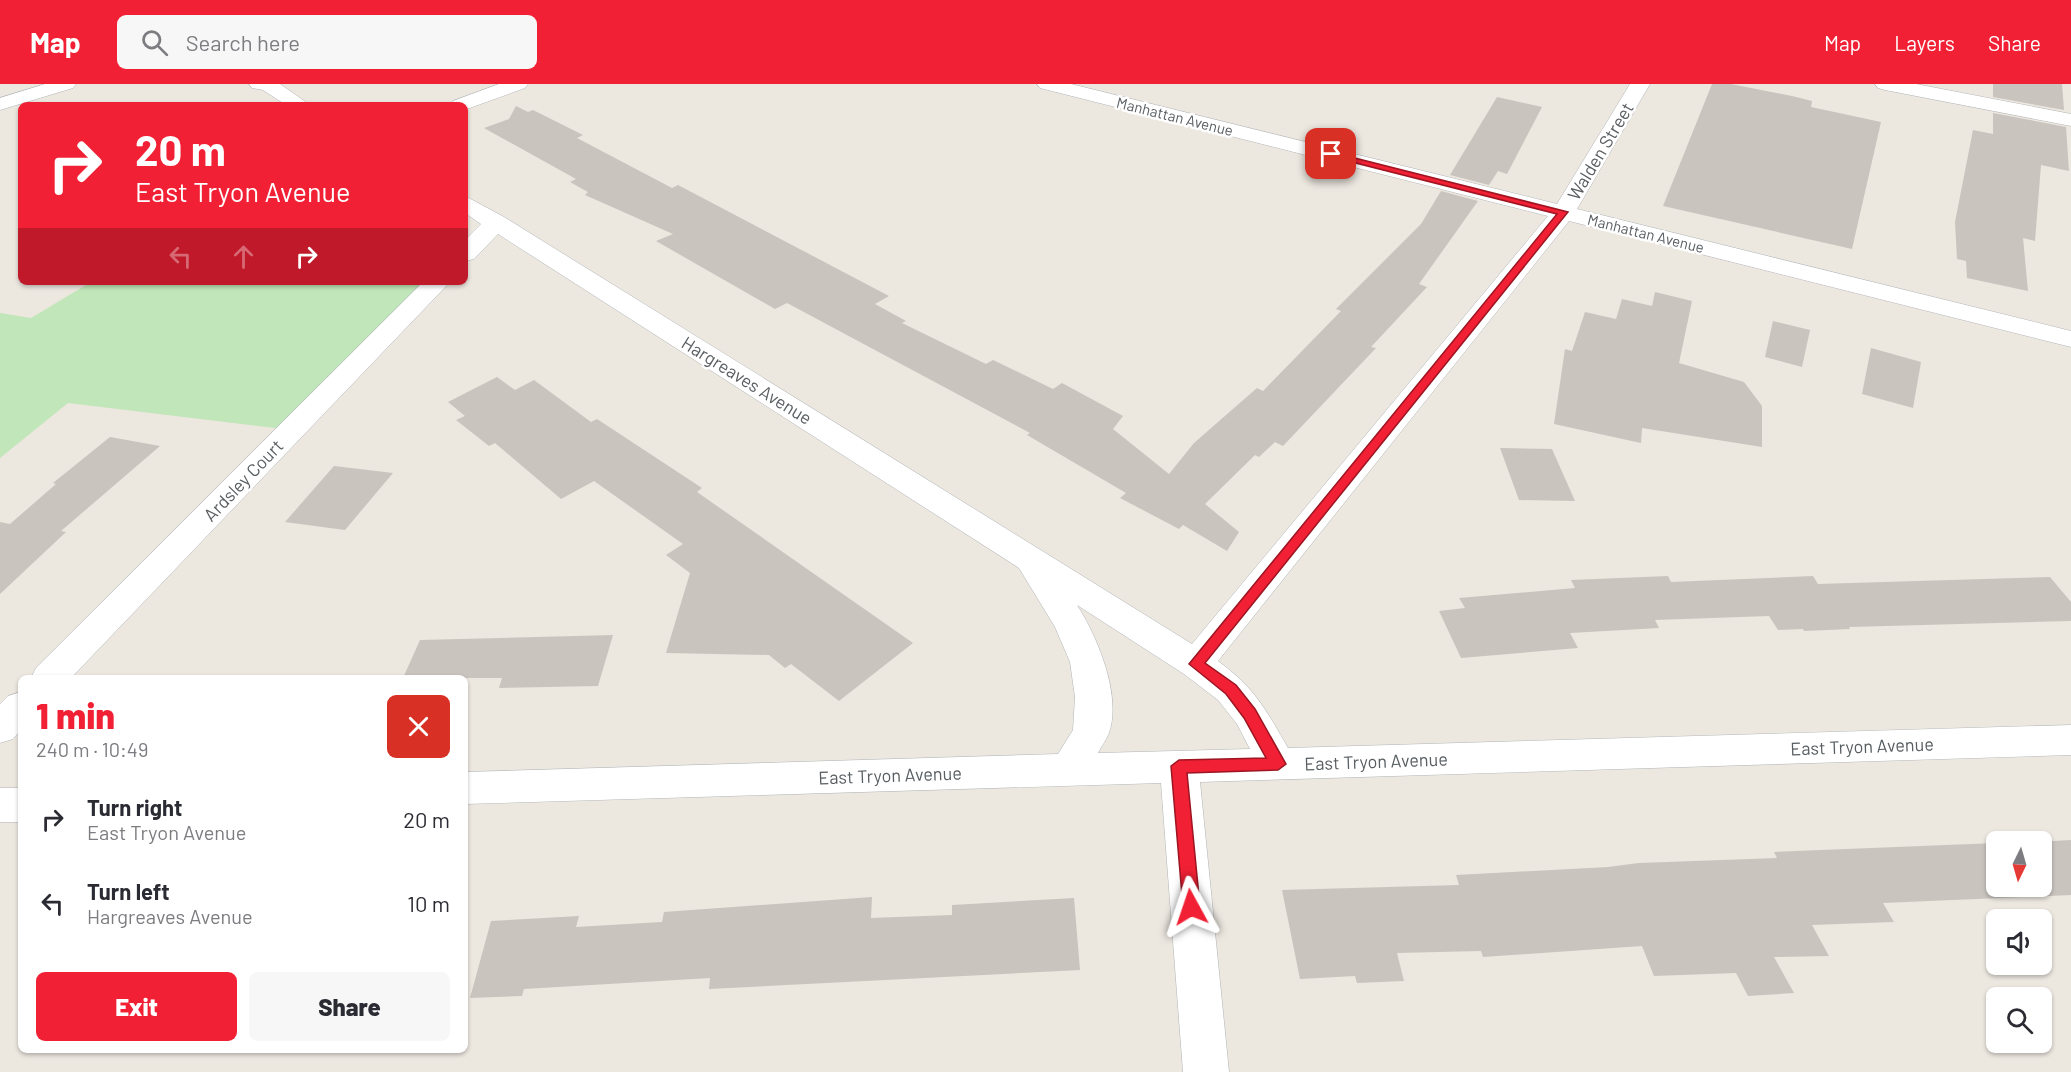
<!DOCTYPE html>
<html lang="en">
<head>
<meta charset="utf-8">
<style>
	body { margin:0; font-family:Barlow,sans-serif; background:#f7f7f7; color:#2b2b33; height:100vh; display:flex; flex-direction:column; font-size:22px; white-space:nowrap }
	* { box-sizing:border-box; margin:0 }
	p { font-size:20px; color:#7c7c81 }
	.icon { flex:none; width:33px; height:33px; fill:none; stroke:currentColor; stroke-width:2; stroke-linecap:round; stroke-linejoin:round }
	.map { position:relative; flex:1; overflow:hidden }
	.side { position:absolute; left:18px; top:591px; width:450px; height:378px; display:flex; flex-direction:column; background:#fff; border-radius:9px; box-shadow:0 2px 4px #0004 }
	.side>* { flex:none }
	.guide { position:absolute; left:18px; top:18px; width:450px; height:183px; border-radius:9px; box-shadow:0 2px 4px #0004; background:#f12034; color:#fff; overflow:hidden }
	.needle { width:39px; rotate:185deg }
	.fabs { position:absolute; left:1986px; top:747px; display:grid; gap:12px }
	.fabs a { display:grid; place-items:center; width:66px; height:66px; border-radius:9px; background:#fff; box-shadow:0 2px 4px #0004; font-size:30px }
	.pin { position:absolute; display:grid; place-items:center; width:51px; height:51px; color:#fff; margin:-26px; border-radius:12px; box-shadow:0 3px 9px #0006 }
	.me { position:absolute; width:66px; margin:-33px; rotate:355deg; stroke-linejoin:round; filter:drop-shadow(0 0 4px #0008) }
	.turn { display:flex; align-items:center; gap:21px; height:126px; padding:0 18px; font-size:27px }
	.turn .icon { width:78px; height:78px; stroke-width:2.5 }
	.turn b { display:block; font-size:42px; line-height:51px }
	.lanes { display:flex; align-items:center; height:57px; padding:0 18px; background:#0003; justify-content:center; gap:30px; direction:ltr }
	.lanes .off { opacity:.35 }
	.round { display:grid; place-items:center; flex:none; width:63px; height:63px; border-radius:9px; background:#f7f7f7 }
	.headline { display:flex; align-items:center; justify-content:space-between; height:102px; padding:0 18px }
	h1 { font-size:36px; font-weight:800; line-height:45px; color:#f12034 }
	.action { display:flex; gap:12px; margin-top:auto; padding:12px 18px }
	.action a { flex:1; height:69px; border-radius:9px; background:#f12034; color:#fff; font-size:24px; font-weight:800; line-height:69px; text-align:center }
	.action a+a { background:#f7f7f7; color:#2b2b33 }
	ul { padding:0; list-style:none }
	li { display:flex; align-items:center; gap:18px; height:84px; padding:0 18px }
	li div { flex:1 }
	li b { display:block; font-size:22px }
	li em { font-style:normal }
	header { display:flex; align-items:center; gap:36px; box-sizing:border-box; height:84px; padding:0 30px; background:#f12034; color:#fff }
	header strong { font-size:28px }
	nav { display:flex; gap:33px; margin-inline-start:auto; font-size:21px }
	.search { width:420px; height:54px; background:#f7f7f7; display:flex; align-items:center; gap:15px; box-sizing:border-box; padding:0 21px; border-radius:9px; color:#7c7c81; font-size:22px }
	.map>svg:first-child { display:block }
	.green { fill:#c1e6b9 }
	.building { fill:#c9c4be }
	.lines { fill:none; stroke-linecap:round; stroke-linejoin:round }
	.street-casing { stroke:#b0b4b8; stroke-width:1 }
	.street { fill:#fff; fill-rule:evenodd }
	.route { fill:#f12034; stroke:#9d1522; stroke-width:1.5 }
	.labels { text-anchor:middle; dominant-baseline:central; stroke-width:5; stroke-linejoin:round; paint-order:stroke }
	.far-street-label { font-size:15px; fill:#585e61; stroke:#fff }
	.street-label { font-size:18px; fill:#585e61; stroke:#fff }
</style>
</head>
<body>
<header>
<strong>Map</strong>
<div class="search"><svg class="icon" aria-label="search" viewBox="0 0 24 24"><circle cx="10" cy="10" r="6"/><path d="M15 15l6 6"/></svg>Search here</div>
<nav><a>Map</a><a>Layers</a><a>Share</a></nav>
</header>
<div class="map">
<svg width="2071" height="988" viewBox="0 0 2071 988">
	<rect width="100%" height="100%" fill="#ece7df"/>
	<path class="green" d="M91 198H437L292 346 68 319 0 374V229L31 234Z"/>
	<g class="building">
		<path d="M1712 0H1731L1792 12 1812 17 1811 23 1881 38 1852 165 1663 122Z"/>
		<path d="M1993 0H2062L2064 26 1993 13Z"/>
		<path d="M1497 13 1542 23 1507 90 1498 87 1489 101 1450 91Z"/>
		<path d="M516 22 528 28 533 26 583 51 577 54 672 104 678 101 889 212 875 220 906 237 902 239 986 280 993 276 1053 305 1062 299 1123 332 1113 345 1169 390 1194 359 1257 304 1263 307 1341 227 1336 225 1421 140 1441 107 1478 117 1419 200 1427 203 1371 263 1376 264 1283 362 1275 358 1259 373 1255 371 1205 420 1239 448 1227 467 1183 441 1179 445 1120 414 1126 409 1027 351 1030 349 787 219 775 225 656 157 673 150 585 111 588 108 570 98 576 95 484 44 509 35Z"/>
		<path d="M1993 29 2066 43 2069 87 2041 81 2035 157 2023 154 2028 207 1967 194 1966 177 1957 175 1955 138 1973 46 1993 50Z"/>
		<path d="M1655 208 1692 217 1679 279 1744 298 1762 322V363L1642 344 1641 359 1554 340 1565 265 1572 267 1585 228 1616 235 1622 215 1652 222Z"/>
		<path d="M1773 237 1810 246 1802 283 1765 273Z"/>
		<path d="M1871 264 1921 278 1913 324 1862 310Z"/>
		<path d="M497 293 515 306 534 296 591 338 597 335 702 404 697 408 913 559 839 617 791 580 785 584 769 571 666 569 690 489 666 471 683 460 594 397 561 415 495 359 489 362 456 336 465 332 448 318Z"/>
		<path d="M110 353 160 362 61 447 66 448 0 510V438L10 440 56 400 53 399Z"/>
		<path d="M1500 364 1552 365 1575 417 1519 416Z"/>
		<path d="M334 382 393 389 345 446 285 438Z"/>
		<path d="M1668 492 1671 498 1813 492 1818 500 2050 493 2071 518V537L1849 543 1850 545 1804 547 1803 545 1778 546 1769 532 1655 536 1659 544 1570 549 1578 564 1461 574 1439 527 1465 524 1459 514 1575 504 1571 496Z"/>
		<path d="M613 551 598 602 499 604 502 594H403L420 556Z"/>
		<path d="M2071 756V811L1883 819 1894 838 1812 841 1829 872 1774 873 1794 909 1748 912 1736 889 1654 892 1642 862 1483 873 1481 867 1397 869 1404 897 1357 899 1355 892 1300 895 1282 806 1459 801 1456 791 1608 783 1639 779 1777 774 1774 768 1996 759V802H2042V758H2035Z"/>
		<path d="M872 813 871 834 952 831V821L1074 814 1080 886 709 905 710 894 524 905 522 912 470 914 491 837 579 832 576 843 662 838 664 828Z"/>
	</g>
	<g class="lines">
		<g class="street-casing">
			<g id="street">
				<path d="M45 0H76L73 4 0 26V14Z"/>
				<path d="M249 0H280L310 21H286L263 6 252 4Z"/>
				<path d="M499 0H528L525 4 467 25 465 26V21H450L453 17Z"/>
				<path d="M1037 0H1071L1557 120 1630 0H1650L1577 125 2071 247V263L1569 137 1218 577C1255 604 1266 626 1288 664L2071 641V671L1200 698 1229 988H1183L1161 699 465 720V688L1058 670 1073 646 1075 613 1070 578 1055 543 1019 484 498 150 474 175 465 177V156L481 140 465 129V112L504 133 1192 560 1548 132 1040 4ZM1077 521 1184 590 1218 616 1237 640 1250 665 1098 669C1101 663 1106 656 1109 649 1122 611 1097 552 1077 521Z"/>
				<path d="M1875 0H1916L2071 30V42L1885 6 1878 4Z"/>
				<path d="M423 198H450L71 594H31L36 584Z"/>
				<path d="M21 608V646L13 655 0 659V620L8 612Z"/>
				<rect x="0" y="704" width="21" height="34"/>
			</g>
		</g>
		<use href="#street" class="street"/>
	</g>
	<path class="route" d="M1331 68 1568 128 1205 579 1236 601 1255 625 1286 680 1278 686 1187 689 1200 823 1198 829 1191 831 1185 829 1183 823 1171 682 1179 676 1266 674 1244 634 1226 610 1189 580 1557 130 1328 72 1326 70Z"/>
	<g class="labels">
		<g class="far-street-label">
			<text transform="translate(1175 32) rotate(14)">Manhattan Avenue</text>
			<text transform="translate(1646 149) rotate(14)">Manhattan Avenue</text>
		</g>
		<g class="street-label">
			<text transform="translate(1600 67) rotate(-59)">Walden Street</text>
			<text transform="translate(747 296) rotate(32)">Hargreaves Avenue</text>
			<text transform="translate(243 396) rotate(-46)">Ardsley Court</text>
			<text transform="translate(1862 662) rotate(-2)">East Tryon Avenue</text>
			<text transform="translate(1376 677) rotate(-2)">East Tryon Avenue</text>
			<text transform="translate(890 691) rotate(-2)">East Tryon Avenue</text>
		</g>
	</g>
</svg>
<div class="fabs">
<a><svg class="needle" viewBox="-14 -14 28 28"><path d="M0-13l5 13h-10z" fill="#e53935"/><path d="M0 13l5-13h-10z" fill="#7c7c81"/></svg></a>
<a><svg class="icon" aria-label="sound" viewBox="0 0 24 24"><path d="M4 9h4l5-4v14l-5-4H4zM17 9q2 3 0 6"/></svg></a>
<a><svg class="icon" aria-label="search" viewBox="0 0 24 24"><circle cx="10" cy="10" r="6"/><path d="M15 15l6 6"/></svg></a>
</div>
<div class="pin" style="left:1331px;top:70px;background:#d93025"><svg class="icon" aria-label="arrive" viewBox="0 0 24 24"><path d="M6 21V4h12l-3 4 3 4H6"/></svg></div>
<svg class="me" style="left:1191px;top:823px" viewBox="-20 -20 40 40"><path d="M0-17L14 15 0 8-14 15z" fill="#f12034" stroke="#fff" stroke-width="4"/></svg>
<div class="guide">
<div class="turn"><svg class="icon" aria-label="right" viewBox="0 0 24 24"><path d="M7 20v-9h11M14 6l5 5-5 5"/></svg><div><b>20 m</b>East Tryon Avenue</div></div>
<div class="lanes"><svg class="icon off" aria-label="left" viewBox="0 0 24 24"><path d="M17 20v-9H6M10 6l-5 5 5 5"/></svg><svg class="icon off" aria-label="ahead" viewBox="0 0 24 24"><path d="M12 20V5M6 11l6-6 6 6"/></svg><svg class="icon" aria-label="right" viewBox="0 0 24 24"><path d="M7 20v-9h11M14 6l5 5-5 5"/></svg></div>
</div>
<section class="side">
<div class="headline"><div><h1>1 min</h1><p>240 m · 10:49</p></div><a class="round" style="background:#d93025;color:#fff"><svg class="icon" aria-label="close" viewBox="0 0 24 24"><path d="M6 6l12 12M18 6L6 18"/></svg></a></div>
<ul>
<li><svg class="icon" aria-label="right" viewBox="0 0 24 24"><path d="M7 20v-9h11M14 6l5 5-5 5"/></svg><div><b>Turn right</b><p>East Tryon Avenue</p></div><em>20 m</em></li>
<li><svg class="icon" aria-label="left" viewBox="0 0 24 24"><path d="M17 20v-9H6M10 6l-5 5 5 5"/></svg><div><b>Turn left</b><p>Hargreaves Avenue</p></div><em>10 m</em></li>
</ul>
<div class="action"><a>Exit</a><a>Share</a></div>
</section>
</div>
</body>
</html>
